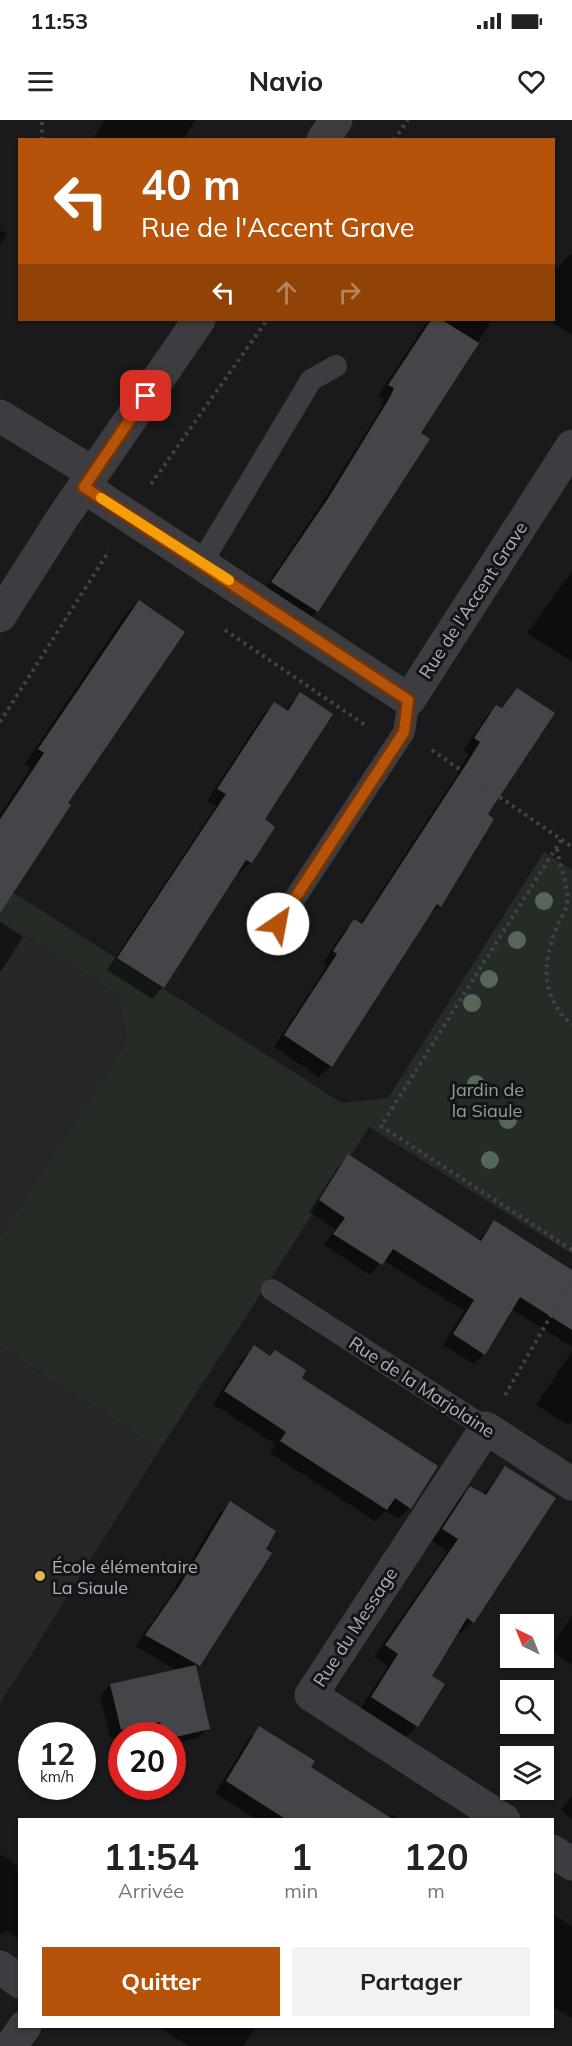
<!DOCTYPE html>
<html lang="fr">
<head>
<meta charset="utf-8">
<style>
	body { margin:0; font-family:Mulish,sans-serif; background:#f2f2f2; color:#222; height:100vh; display:flex; flex-direction:column; font-size:22px; white-space:nowrap }
	* { box-sizing:border-box; margin:0 }
	p { font-size:20px; color:#767676 }
	.icon { flex:none; width:33px; height:33px; fill:none; stroke:currentColor; stroke-width:2; stroke-linecap:round; stroke-linejoin:round }
	.map { position:relative; flex:1; overflow:hidden }
	.drawer { position:absolute; left:18px; top:1698px; width:536px; height:210px; display:flex; flex-direction:column; background:#fff; border-radius:0px; box-shadow:0 2px 4px #0004 }
	.drawer>* { flex:none }
	.guide { position:absolute; left:18px; top:18px; width:537px; height:183px; border-radius:0px; box-shadow:0 2px 4px #0004; background:#b45309; color:#fff; overflow:hidden }
	.needle { width:39px; rotate:317deg }
	.buttons { position:absolute; left:500px; top:1494px; display:grid; gap:12px }
	.buttons a { display:grid; place-items:center; width:54px; height:54px; border-radius:0px; background:#fff; box-shadow:0 2px 4px #0004; font-size:30px }
	.speed { position:absolute; left:18px; top:1602px; display:flex; gap:12px; font-size:30px; font-weight:700; text-align:center }
	.speed>* { display:grid; place-content:center; width:78px; height:78px; border-radius:50%; background:#fff; box-shadow:0 2px 4px #0004; line-height:1 }
	.speed small { font-size:15px; font-weight:400 }
	.speed .limit { border:9px solid #d22; background:#fff; color:#111 }
	.pin { position:absolute; display:grid; place-items:center; width:51px; height:51px; color:#fff; margin:-26px; border-radius:12px; box-shadow:0 3px 9px #0006 }
	.me { position:absolute; width:66px; margin:-33px; rotate:33deg; stroke-linejoin:round; filter:drop-shadow(0 0 4px #0008) }
	.turn { display:flex; align-items:center; gap:21px; height:126px; padding:0 24px; font-size:27px }
	.turn .icon { width:78px; height:78px; stroke-width:2.5 }
	.turn b { display:block; font-size:42px; line-height:51px }
	.lanes { display:flex; align-items:center; height:57px; padding:0 24px; background:#0003; justify-content:center; gap:30px; direction:ltr }
	.lanes .off { opacity:.35 }
	.eta { display:flex; justify-content:space-evenly; align-items:center; height:102px; text-align:center }
	.eta b { font-size:36px; font-weight:700; line-height:42px }
	.action { display:flex; gap:12px; margin-top:auto; padding:12px 24px }
	.action a { flex:1; height:69px; border-radius:0px; background:#b45309; color:#fff; font-size:24px; font-weight:700; line-height:69px; text-align:center }
	.action a+a { background:#f2f2f2; color:#222 }
	.status { display:flex; justify-content:space-between; align-items:center; height:42px; padding:0 30px; background:#fff; direction:ltr }
	.status svg { height:16px; fill:currentColor }
	header { display:flex; justify-content:space-between; align-items:center; height:78px; padding:0 24px; background:#fff; font-size:27px; font-weight:700 }
	.map>svg:first-child { display:block }
	.built { fill:#272629 }
	.green { fill:#252c26 }
	.shadow { fill:#0007 }
	.building { fill:#454549 }
	.lines { fill:none; stroke-linecap:round; stroke-linejoin:round }
	.path { stroke:#424348; stroke-width:4; stroke-dasharray:3 4.5; stroke-linecap:butt }
	.service { stroke:#3c3c41; stroke-width:22 }
	.minor { stroke:#3c3c41; stroke-width:33 }
	.tree { fill:#566658 }
	.route-casing { stroke:#753606; stroke-width:15 }
	.route { stroke:#b45309; stroke-width:10 }
	.slow { stroke:#f59e0b; stroke-width:10 }
	.poi-dot { fill:#e4b84a; stroke:#151517; stroke-width:2 }
	.labels { text-anchor:middle; dominant-baseline:central; stroke-width:6; stroke-linejoin:round; paint-order:stroke }
	.street-label { font-size:18px; fill:#aeb1bb; stroke:#151517 }
	.park-label { font-size:18px; fill:#87a48a; stroke:#151517 }
	.poi-label { font-size:18px; fill:#aeb1bb; stroke:#151517; text-anchor:start }
</style>
</head>
<body>
<div class="status"><b>11:53</b><svg viewBox="0 0 49 12"><path d="M0 12V9h3v3zM5 12V6h3v6zM10 12V3h3v9zM15 12V0h3v12zM26 1h20v11H26zM47 4h2v5h-2z"/></svg></div>
<header><svg class="icon" aria-label="menu" viewBox="0 0 24 24"><path d="M4 6h16M4 12h16M4 18h16"/></svg>Navio<svg class="icon" aria-label="heart" viewBox="0 0 24 24"><path d="M12 20l-8-8c-3-5 5-10 8-4 3-6 11-1 8 4z"/></svg></header>
<div class="map">
<svg width="572" height="1926" viewBox="0 0 572 1926">
	<rect width="100%" height="100%" fill="#1a1a1c"/>
	<g class="built">
		<path d="M0 800 118 875 127 921 0 1117Z"/>
		<path d="M0 1227 160 1329 0 1584Z"/>
	</g>
	<path class="green" d="M544 732 572 750V1134L369 1007 160 1329 0 1227V1117L127 921 118 875 0 800V764L342 983 388 978Z"/>
	<g class="shadow">
		<path d="M105 0H195L183 20H92Z"/>
		<path d="M0 110 7 114 0 124Z"/>
		<path d="M571 133 572 134V215L549 200H554V145L558 148Z"/>
		<path d="M428 200H492L419 314 317 491 306 502 261 474 318 389 380 290 384 279 378 276Z"/>
		<path d="M572 451V542L527 513Z"/>
		<path d="M139 481 66 683 0 790V695L31 648 25 644 125 495Z"/>
		<path d="M517 570 553 594 487 696 439 786 428 797 331 946 319 957 274 927 327 846 323 843 343 812 354 801 360 804 456 656 469 634 464 630 485 598 496 587 500 589Z"/>
		<path d="M300 574 251 742 240 753 236 752 163 867 152 879 107 850 216 686 207 681 263 595 274 584 285 591Z"/>
		<path d="M0 802 23 817 0 853Z"/>
		<path d="M348 1036 478 1121 494 1102 572 1151V1227L511 1189 484 1234 473 1244 443 1225 464 1191 383 1140 370 1155 324 1125 335 1109 309 1092 338 1047Z"/>
		<path d="M254 1227 300 1258 410 1388 398 1399 385 1391 375 1401 270 1333 275 1324 213 1284 243 1238Z"/>
		<path d="M572 1231V1301L568 1305 536 1285Z"/>
		<path d="M505 1348 472 1502 461 1513 458 1511 430 1556 443 1565 417 1606 405 1618 360 1589 388 1546 374 1537 447 1432 432 1421 459 1379 471 1368 483 1375Z"/>
		<path d="M230 1383 264 1430 195 1548 208 1608 198 1618 172 1624V1616H151L150 1611 111 1619 100 1576 110 1565 178 1551 135 1526 169 1478 219 1394Z"/>
		<path d="M572 1495V1545L549 1530Z"/>
		<path d="M260 1608 309 1647 389 1698 393 1695 401 1700H257L215 1673 248 1620Z"/>
		<path d="M572 1676V1700L561 1690Z"/>
		<path d="M0 1734 20 1747V1819L6 1810 0 1815Z"/>
		<path d="M552 1793 572 1807V1898L552 1886Z"/>
		<path d="M158 1906H257L243 1926H188Z"/>
	</g>
	<g class="building">
		<path d="M431 200H442L479 223 421 313 430 319 318 492 271 462 329 377 390 277 394 268 388 265Z"/>
		<path d="M139 480 185 512 68 683 71 685 0 793V699L44 633 38 629Z"/>
		<path d="M517 568 555 593 488 694 494 699 441 787 437 784 332 947 284 915 337 834 333 831 354 799 362 804 467 643 480 622 474 618 496 585 502 588Z"/>
		<path d="M300 572 333 594 265 699 275 707 252 743 246 740 164 868 117 838 226 674 217 669 274 582 288 591Z"/>
		<path d="M348 1034 481 1121 494 1100 572 1150V1210L520 1177 485 1235 453 1214 474 1180 393 1129 382 1145 333 1114 345 1098 319 1080Z"/>
		<path d="M254 1225 270 1236 275 1230 289 1239 306 1250 302 1258 438 1346 411 1389 395 1378 387 1390 280 1321 286 1312 224 1271Z"/>
		<path d="M505 1346 556 1378 474 1503 467 1498 432 1556 445 1564 418 1607 371 1577 398 1534 385 1525 458 1419 442 1409 470 1366 486 1375Z"/>
		<path d="M230 1381 276 1411 266 1429 272 1433 200 1546 145 1515 180 1465Z"/>
		<path d="M196 1545 210 1609 180 1616H163L160 1602 121 1610 110 1564Z"/>
		<path d="M259 1606 315 1641 311 1647 394 1700H287L226 1661Z"/>
	</g>
	<g class="lines">
		<g class="path">
			<path d="M42 20V0"/>
			<path d="M394 20 408 0"/>
			<path d="M151 364 267 200"/>
			<path d="M225 510 368 607"/>
			<path d="M0 602 109 431"/>
			<path d="M432 630 572 727"/>
			<path d="M561 720 381 1006 572 1130"/>
			<path d="M557 729C559 744 570 770 567 783 566 792 559 800 556 809 542 845 541 877 572 905"/>
			<path d="M505 1275 572 1159"/>
		</g>
		<g class="service">
			<path d="M202 442 311 260 336 246"/>
			<path d="M278 804 404 612 409 580"/>
			<path d="M272 1170 486 1308"/>
		</g>
		<g class="minor">
			<path d="M323 20 336 0"/>
			<path d="M0 296 93 353"/>
			<path d="M84 367 409 580 572 326"/>
			<path d="M0 496 63 397 199 200"/>
			<path d="M504 1700 311 1575 486 1308 572 1364"/>
			<path d="M552 1731 572 1744"/>
			<path d="M0 1847 20 1862"/>
			<path d="M11 1926 25 1906"/>
		</g>
	</g>
	<g class="tree">
		<circle cx="544" cy="781" r="9"/>
		<circle cx="517" cy="820" r="9"/>
		<circle cx="489" cy="859" r="9"/>
		<circle cx="472" cy="883" r="9"/>
		<circle cx="476" cy="964" r="9"/>
		<circle cx="508" cy="1000" r="9"/>
		<circle cx="490" cy="1040" r="9"/>
	</g>
	<g class="lines">
		<g class="route-casing">
			<path id="route" d="M146 276 84 367 408 580 404 612 278 804"/>
		</g>
		<use href="#route" class="route"/>
		<path class="slow" d="M101 378 229 460"/>
	</g>
	<circle class="poi-dot" cx="40" cy="1456" r="6"/>
	<g class="labels">
		<g class="street-label">
			<text transform="translate(473 480) rotate(-57)">Rue de l'Accent Grave</text>
			<text transform="translate(422 1267) rotate(33)">Rue de la Marjolaine</text>
			<text transform="translate(355 1507) rotate(-57)">Rue du Message</text>
		</g>
		<g class="park-label">
			<text x="487" y="969">Jardin de<tspan x="487" dy="21">la Siaule</tspan></text>
		</g>
		<g class="poi-label">
			<text x="52" y="1446">École élémentaire<tspan x="52" dy="21">La Siaule</tspan></text>
		</g>
	</g>
</svg>
<div class="buttons">
<a><svg class="needle" viewBox="-14 -14 28 28"><path d="M0-13l5 13h-10z" fill="#e53935"/><path d="M0 13l5-13h-10z" fill="#767676"/></svg></a>
<a><svg class="icon" aria-label="search" viewBox="0 0 24 24"><circle cx="10" cy="10" r="6"/><path d="M15 15l6 6"/></svg></a>
<a><svg class="icon" aria-label="layers" viewBox="0 0 24 24"><path d="M12 4l9 5-9 5-9-5zM3 14l9 5 9-5"/></svg></a>
</div>
<div class="speed"><div>12<small>km/h</small></div><div class="limit">20</div></div>
<div class="pin" style="left:146px;top:276px;background:#d93025"><svg class="icon" aria-label="arrive" viewBox="0 0 24 24"><path d="M6 21V4h12l-3 4 3 4H6"/></svg></div>
<svg class="me" style="left:278px;top:804px" viewBox="-20 -20 40 40"><circle r="19" fill="#fff"/><path d="M0-13L10 11 0 6-10 11z" fill="#b45309"/></svg>
<div class="guide">
<div class="turn"><svg class="icon" aria-label="left" viewBox="0 0 24 24"><path d="M17 20v-9H6M10 6l-5 5 5 5"/></svg><div><b>40 m</b>Rue de l'Accent Grave</div></div>
<div class="lanes"><svg class="icon" aria-label="left" viewBox="0 0 24 24"><path d="M17 20v-9H6M10 6l-5 5 5 5"/></svg><svg class="icon off" aria-label="ahead" viewBox="0 0 24 24"><path d="M12 20V5M6 11l6-6 6 6"/></svg><svg class="icon off" aria-label="right" viewBox="0 0 24 24"><path d="M7 20v-9h11M14 6l5 5-5 5"/></svg></div>
</div>
<section class="drawer">
<div class="eta">
<div><b>11:54</b><p>Arrivée</p></div>
<div><b>1</b><p>min</p></div>
<div><b>120</b><p>m</p></div>
</div>
<div class="action"><a>Quitter</a><a>Partager</a></div>
</section>
</div>
</body>
</html>
